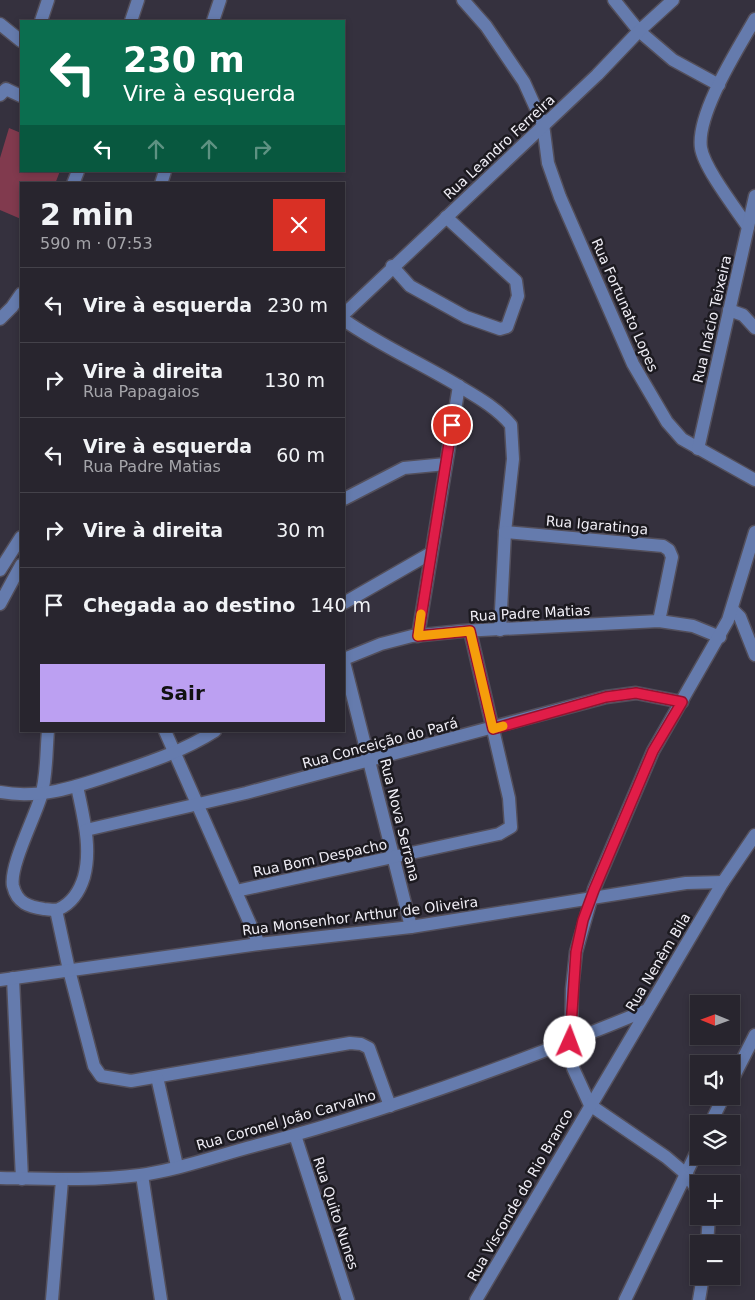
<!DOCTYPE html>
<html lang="pt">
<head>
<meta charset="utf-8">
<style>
	body { margin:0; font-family:"DejaVu Sans",sans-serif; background:#302d36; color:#f1f3f6; height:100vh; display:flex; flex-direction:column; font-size:19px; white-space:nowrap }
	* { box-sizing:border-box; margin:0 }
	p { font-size:16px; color:#a5a5aa }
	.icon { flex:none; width:28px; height:28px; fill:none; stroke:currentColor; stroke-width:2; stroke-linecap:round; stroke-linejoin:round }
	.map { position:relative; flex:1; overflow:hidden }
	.side { position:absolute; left:20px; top:182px; width:325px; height:550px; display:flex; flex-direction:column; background:#28252e; border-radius:0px; box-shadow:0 2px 8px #0003,0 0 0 1px #44424a }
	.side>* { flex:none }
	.banner { position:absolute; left:20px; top:20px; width:325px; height:152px; border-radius:0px; box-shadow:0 2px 8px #0003,0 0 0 1px #44424a; background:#0b6e4f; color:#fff; overflow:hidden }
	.needle { width:32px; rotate:271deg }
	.tools { position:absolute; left:690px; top:995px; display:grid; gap:10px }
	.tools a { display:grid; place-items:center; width:50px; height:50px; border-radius:0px; background:#28252e; box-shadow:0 2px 8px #0003,0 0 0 1px #44424a; font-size:25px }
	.pin { position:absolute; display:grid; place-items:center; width:42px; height:42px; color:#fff; margin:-21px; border:2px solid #fff; border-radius:50%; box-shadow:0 1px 5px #0007 }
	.me { position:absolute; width:55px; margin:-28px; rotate:2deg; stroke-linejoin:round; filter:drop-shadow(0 0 4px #0008) }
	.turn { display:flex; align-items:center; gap:18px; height:105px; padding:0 20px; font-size:22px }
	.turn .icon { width:65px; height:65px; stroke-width:2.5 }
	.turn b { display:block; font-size:35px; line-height:42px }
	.lanes { display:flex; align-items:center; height:48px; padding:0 20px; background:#0003; justify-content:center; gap:25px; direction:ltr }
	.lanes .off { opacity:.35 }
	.round { display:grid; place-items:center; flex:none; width:52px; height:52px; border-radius:0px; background:#302d36 }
	.overview { display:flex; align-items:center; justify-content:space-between; height:85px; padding:0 20px }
	h1 { font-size:30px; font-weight:800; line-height:38px }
	.button { display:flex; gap:10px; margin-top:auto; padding:10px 20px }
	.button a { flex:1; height:58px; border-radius:0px; background:#bca0f2; color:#111; font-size:20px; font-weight:800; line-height:58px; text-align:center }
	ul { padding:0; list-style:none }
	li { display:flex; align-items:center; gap:15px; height:75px; padding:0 20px; border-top:1px solid #44424a }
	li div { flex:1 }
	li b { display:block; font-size:19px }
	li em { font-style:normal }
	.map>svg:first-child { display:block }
	.green { fill:#813a4e }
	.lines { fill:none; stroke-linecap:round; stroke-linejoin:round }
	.minor-casing { stroke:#534f5b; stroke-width:15 }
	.minor { stroke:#657bad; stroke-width:12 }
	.route-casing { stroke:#92132f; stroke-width:12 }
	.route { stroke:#e11d48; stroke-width:9 }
	.slow { stroke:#f59e0b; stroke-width:9 }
	.labels { text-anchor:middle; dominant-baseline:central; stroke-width:5; stroke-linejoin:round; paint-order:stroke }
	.street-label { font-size:14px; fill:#f0eef6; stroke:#1c1a20 }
</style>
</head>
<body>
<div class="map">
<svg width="755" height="1300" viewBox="0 0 755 1300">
	<rect width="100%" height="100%" fill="#35313e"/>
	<path class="green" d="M9 128 21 133V171H60L55 184H21V219L0 210V158Z"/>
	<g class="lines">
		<g class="minor-casing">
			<g id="minor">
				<path d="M463 0 486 26 524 82 543 124 548 163 560 197 633 364 667 422 682 439 755 480"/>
				<path d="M614 0 639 31 673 60 719 85"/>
				<path d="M41 21 48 0"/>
				<path d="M131 21 138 0"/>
				<path d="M213 21 220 0"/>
				<path d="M0 24 21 41"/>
				<path d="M0 95 6 89 21 96"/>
				<path d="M73 184 78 171"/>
				<path d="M161 184 165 171"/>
				<path d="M748 227C736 209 704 168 701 148 696 114 738 49 755 19"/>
				<path d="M392 266 410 286 466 317 500 329 507 327 518 296 516 281 446 217"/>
				<path d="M729 310 743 315 755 328"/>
				<path d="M344 314 597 75 639 31 673 0"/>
				<path d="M0 319 12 307 21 294"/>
				<path d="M344 320C381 346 423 364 462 388 479 398 498 409 511 425L513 459 505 532 500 630"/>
				<path d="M698 449 755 196"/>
				<path d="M344 499 404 468 446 464"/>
				<path d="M505 532 663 546 669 550 672 557 659 621"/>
				<path d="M0 570 21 537"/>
				<path d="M344 603 431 553"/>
				<path d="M0 604 21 565"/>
				<path d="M732 609 740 617 755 655"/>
				<path d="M418 636 459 386"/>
				<path d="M344 659 381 644 412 636 462 631 659 621 693 626 720 637"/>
				<path d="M344 662 411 927"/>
				<path d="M48 731C46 752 47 776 41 796 35 817 9 867 13 886 17 903 29 907 44 909 49 909 54 911 59 909 72 903 80 890 84 877 92 847 83 816 77 786"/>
				<path d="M165 731 259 944"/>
				<path d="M0 792C42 800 81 785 120 772 153 761 185 750 215 731"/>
				<path d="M86 830 246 793 606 697 636 693 682 702"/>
				<path d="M236 891 499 834 511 827 509 798 470 631"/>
				<path d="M56 910 69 970 94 1066 101 1076 131 1081 350 1043 361 1044 369 1048 390 1106"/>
				<path d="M13 978 22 1179"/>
				<path d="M0 980 259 944 411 927 686 883 723 882"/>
				<path d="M157 1077 177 1166"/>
				<path d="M731 1082 755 1035"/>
				<path d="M710 1124 724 1096"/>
				<path d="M295 1135 348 1300"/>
				<path d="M142 1175 161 1300"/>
				<path d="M0 1178C47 1179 93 1181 140 1175 178 1170 216 1156 254 1146 388 1111 518 1063 647 1010"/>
				<path d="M699 1192 686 1174 666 1157 590 1105 573 1068 571 1041 572 989 576 952 594 889 653 751 728 620 755 532"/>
				<path d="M707 1244 709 1216"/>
				<path d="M52 1300 62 1180"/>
				<path d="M476 1300 723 882 755 835"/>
				<path d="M625 1300 699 1147"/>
				<path d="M699 1300 703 1276"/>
			</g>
		</g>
		<use href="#minor" class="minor"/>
	</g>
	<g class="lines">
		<g class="route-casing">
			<path id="route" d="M452 425 418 636 470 631 493 729 606 697 636 693 682 702 653 751 594 890 583 920 576 952 570 1042"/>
		</g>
		<use href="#route" class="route"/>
		<path class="slow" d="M421 614 418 636 470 631 493 729 503 726"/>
	</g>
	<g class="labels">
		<g class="street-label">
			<text transform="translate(499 147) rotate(-43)">Rua Leandro Ferreira</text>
			<text transform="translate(625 305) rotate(66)">Rua Fortunato Lopes</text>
			<text transform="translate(712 319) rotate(-77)">Rua Inácio Teixeira</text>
			<text transform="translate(597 525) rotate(5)">Rua Igaratinga</text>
			<text transform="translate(530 613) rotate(-3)">Rua Padre Matias</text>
			<text transform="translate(380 743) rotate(-15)">Rua Conceição do Pará</text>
			<text transform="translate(400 820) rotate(76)">Rua Nova Serrana</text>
			<text transform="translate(320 858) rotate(-12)">Rua Bom Despacho</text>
			<text transform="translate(360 916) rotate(-7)">Rua Monsenhor Arthur de Oliveira</text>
			<text transform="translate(658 962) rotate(-59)">Rua Nenêm Bila</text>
			<text transform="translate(286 1120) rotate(-16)">Rua Coronel João Carvalho</text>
			<text transform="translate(520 1195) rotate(-60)">Rua Visconde do Rio Branco</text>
			<text transform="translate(336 1213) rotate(72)">Rua Quito Nunes</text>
		</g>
	</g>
</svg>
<div class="tools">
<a><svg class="needle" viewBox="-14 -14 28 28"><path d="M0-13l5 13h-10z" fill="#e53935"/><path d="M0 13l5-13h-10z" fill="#a5a5aa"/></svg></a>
<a><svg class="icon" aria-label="sound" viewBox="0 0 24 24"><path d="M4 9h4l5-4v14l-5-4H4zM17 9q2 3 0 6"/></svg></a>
<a><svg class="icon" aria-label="layers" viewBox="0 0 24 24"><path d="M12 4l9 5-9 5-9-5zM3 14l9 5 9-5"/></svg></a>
<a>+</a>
<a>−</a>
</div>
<div class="pin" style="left:452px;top:425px;background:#d93025"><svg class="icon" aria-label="arrive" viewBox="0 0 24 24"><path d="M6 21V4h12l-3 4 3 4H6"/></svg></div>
<svg class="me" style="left:570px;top:1042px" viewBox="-20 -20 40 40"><circle r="19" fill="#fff"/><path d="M0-13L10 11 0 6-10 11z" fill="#e11d48"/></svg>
<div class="banner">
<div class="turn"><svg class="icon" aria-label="left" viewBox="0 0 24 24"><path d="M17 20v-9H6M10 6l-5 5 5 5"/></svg><div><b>230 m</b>Vire à esquerda</div></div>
<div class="lanes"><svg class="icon" aria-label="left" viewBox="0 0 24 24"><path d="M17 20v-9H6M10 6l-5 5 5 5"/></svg><svg class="icon off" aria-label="ahead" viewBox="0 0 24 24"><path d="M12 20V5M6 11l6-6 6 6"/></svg><svg class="icon off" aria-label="ahead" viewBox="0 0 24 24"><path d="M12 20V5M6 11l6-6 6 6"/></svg><svg class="icon off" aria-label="right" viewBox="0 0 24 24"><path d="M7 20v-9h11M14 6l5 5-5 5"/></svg></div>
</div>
<section class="side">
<div class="overview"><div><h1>2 min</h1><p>590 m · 07:53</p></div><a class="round" style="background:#d93025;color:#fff"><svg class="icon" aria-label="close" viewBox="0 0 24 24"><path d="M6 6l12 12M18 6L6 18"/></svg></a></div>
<ul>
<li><svg class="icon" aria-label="left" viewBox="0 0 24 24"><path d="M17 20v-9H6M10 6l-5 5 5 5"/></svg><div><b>Vire à esquerda</b></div><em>230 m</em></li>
<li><svg class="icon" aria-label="right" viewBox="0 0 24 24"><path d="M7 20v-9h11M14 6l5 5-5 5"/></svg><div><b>Vire à direita</b><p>Rua Papagaios</p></div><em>130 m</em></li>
<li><svg class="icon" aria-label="left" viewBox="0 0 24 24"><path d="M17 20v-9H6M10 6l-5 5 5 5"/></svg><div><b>Vire à esquerda</b><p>Rua Padre Matias</p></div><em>60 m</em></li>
<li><svg class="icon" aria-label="right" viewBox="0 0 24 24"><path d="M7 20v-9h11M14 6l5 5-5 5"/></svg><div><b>Vire à direita</b></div><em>30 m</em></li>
<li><svg class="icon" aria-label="arrive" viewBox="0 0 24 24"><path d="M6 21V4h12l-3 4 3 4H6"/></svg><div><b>Chegada ao destino</b></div><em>140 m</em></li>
</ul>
<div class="button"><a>Sair</a></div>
</section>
</div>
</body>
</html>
